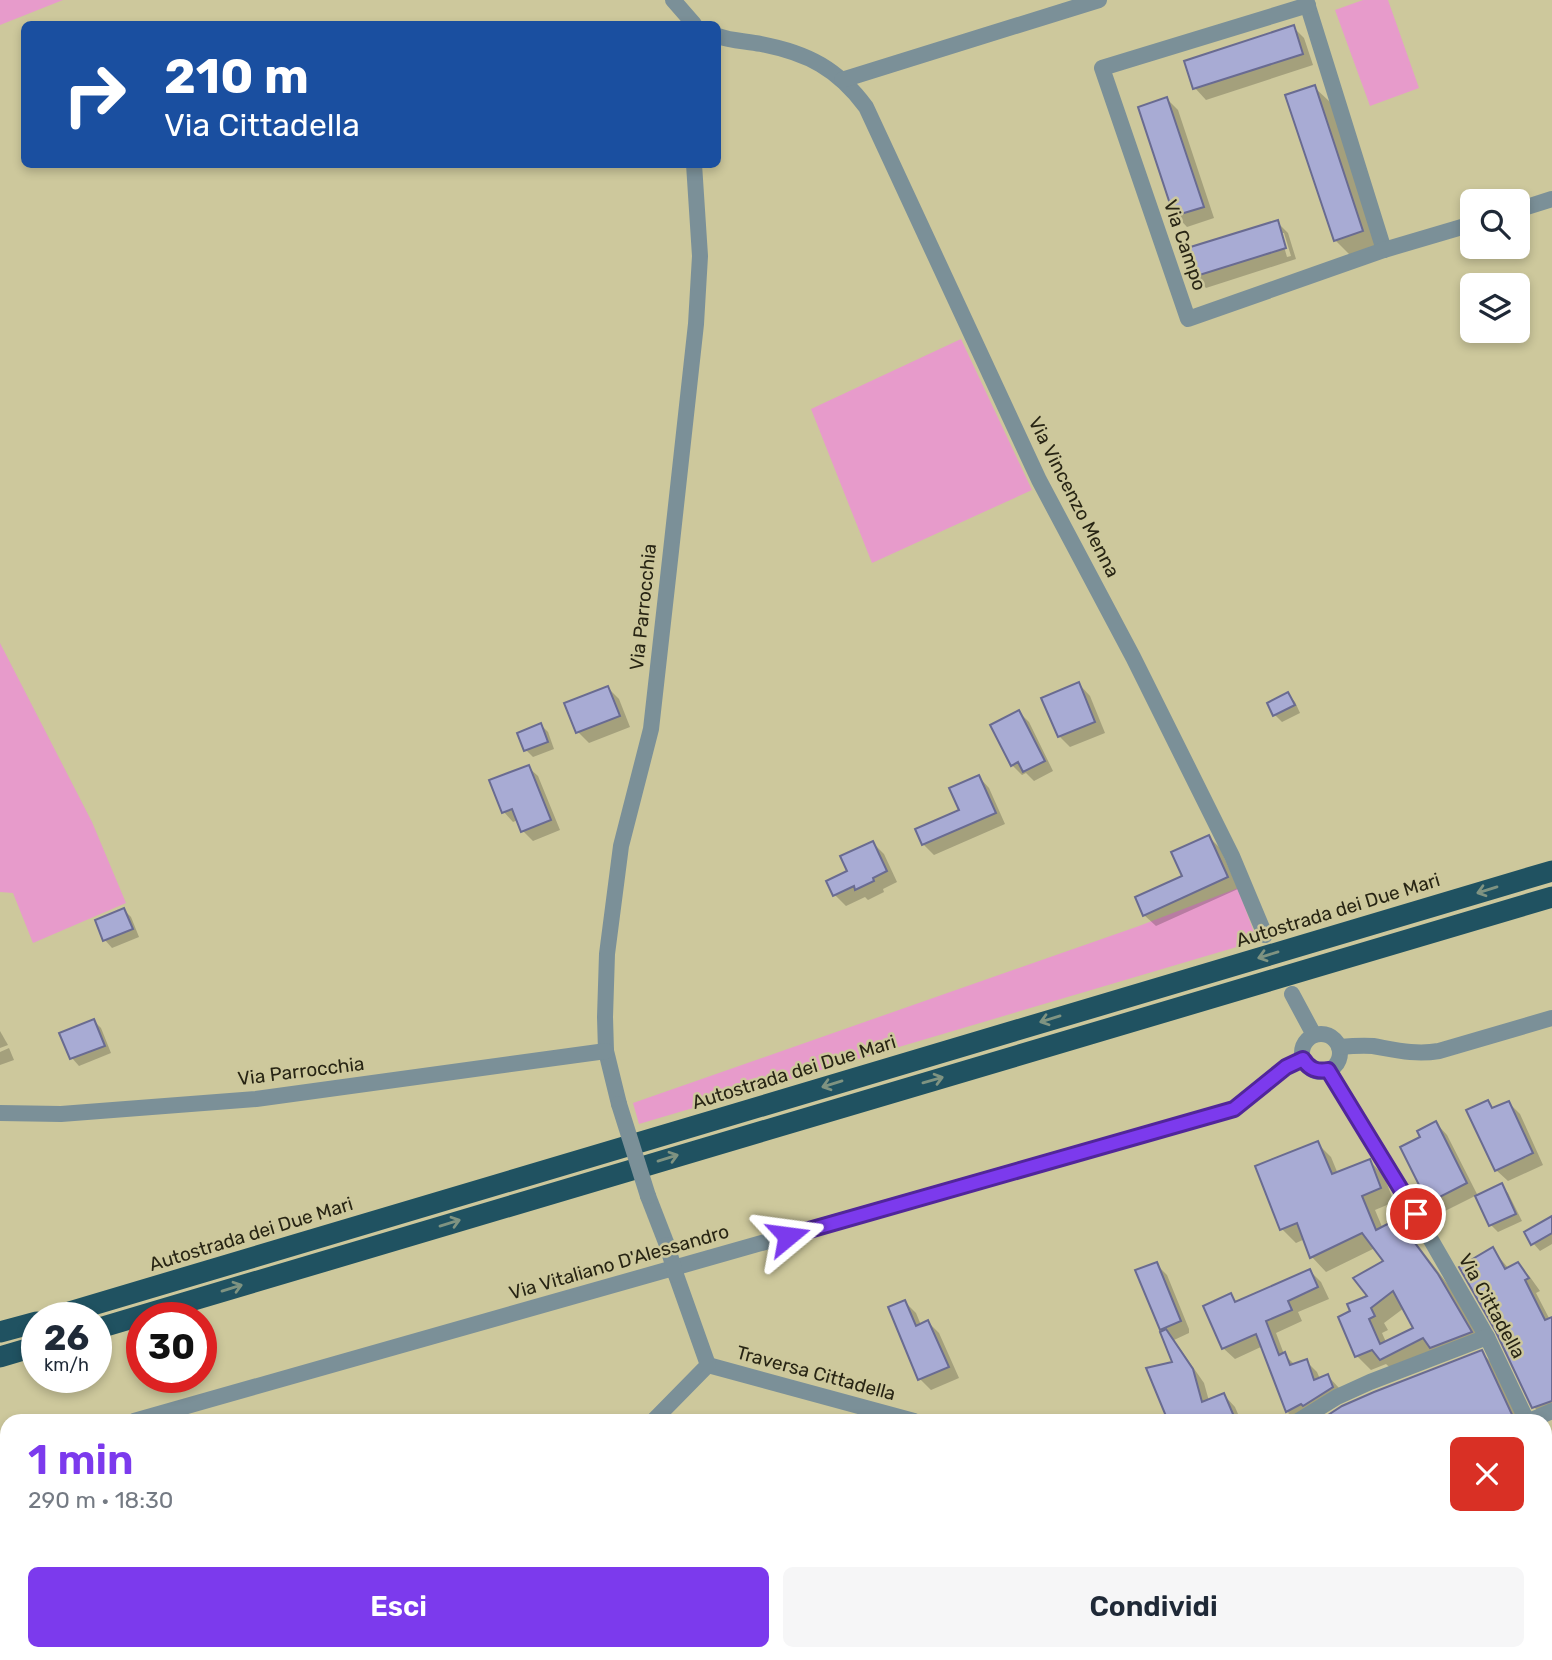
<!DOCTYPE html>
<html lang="it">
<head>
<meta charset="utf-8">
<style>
	body { margin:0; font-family:Rubik,sans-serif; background:#f6f6f7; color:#1f2937; height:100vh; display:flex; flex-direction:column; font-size:26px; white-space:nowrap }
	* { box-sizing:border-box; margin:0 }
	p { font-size:23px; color:#747a83 }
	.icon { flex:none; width:38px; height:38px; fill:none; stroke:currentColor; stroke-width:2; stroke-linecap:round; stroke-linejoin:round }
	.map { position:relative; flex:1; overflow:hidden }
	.details { position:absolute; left:0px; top:1414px; width:1552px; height:247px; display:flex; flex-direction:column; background:#fff; border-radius:21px 21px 0 0; box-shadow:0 4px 10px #0003 }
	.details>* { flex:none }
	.hud { position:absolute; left:21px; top:21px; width:700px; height:147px; border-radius:10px; box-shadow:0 4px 10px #0003; background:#1a4fa0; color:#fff; overflow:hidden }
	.buttons { position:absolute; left:1460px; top:189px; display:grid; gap:14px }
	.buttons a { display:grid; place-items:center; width:70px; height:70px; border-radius:10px; background:#fff; box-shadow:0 4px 10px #0003; font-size:35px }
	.speed { position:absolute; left:21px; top:1302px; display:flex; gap:14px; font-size:35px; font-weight:700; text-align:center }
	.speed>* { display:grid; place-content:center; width:91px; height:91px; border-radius:50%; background:#fff; box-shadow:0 4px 10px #0003; line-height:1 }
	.speed small { font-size:18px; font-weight:400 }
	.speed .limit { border:10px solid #d22; background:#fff; color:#111 }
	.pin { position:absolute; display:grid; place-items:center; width:60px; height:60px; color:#fff; margin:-30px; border:4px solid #fff; border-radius:50%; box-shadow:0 2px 7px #0007 }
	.me { position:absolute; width:77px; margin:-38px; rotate:74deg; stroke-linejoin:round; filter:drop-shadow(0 0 5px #0008) }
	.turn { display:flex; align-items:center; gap:24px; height:147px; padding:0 28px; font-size:32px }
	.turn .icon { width:91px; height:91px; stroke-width:2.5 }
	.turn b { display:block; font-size:49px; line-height:60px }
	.round { display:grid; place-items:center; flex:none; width:74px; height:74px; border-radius:10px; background:#f6f6f7 }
	.head { display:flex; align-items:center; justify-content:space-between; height:119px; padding:0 28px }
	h1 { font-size:42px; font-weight:600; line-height:52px; color:#7c3aed }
	.cta { display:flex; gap:14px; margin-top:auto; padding:14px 28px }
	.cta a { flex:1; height:80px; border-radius:10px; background:#7c3aed; color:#fff; font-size:28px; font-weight:600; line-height:80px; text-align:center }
	.cta a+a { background:#f6f6f7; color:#1f2937 }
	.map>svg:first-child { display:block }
	.grass { fill:#e79bcb }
	.shadow { fill:#0003; fill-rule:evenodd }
	.building { fill:#a8abd4; stroke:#696b91; stroke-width:2; fill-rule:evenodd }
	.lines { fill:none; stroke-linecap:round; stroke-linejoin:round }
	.street { stroke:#7b9098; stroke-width:16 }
	.highway { stroke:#205261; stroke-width:21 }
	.street-bridge { stroke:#7b9098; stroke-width:16 }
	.oneway { stroke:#7f9381 }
	.route-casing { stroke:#51269a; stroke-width:18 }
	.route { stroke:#7c3aed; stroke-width:12 }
	.labels { text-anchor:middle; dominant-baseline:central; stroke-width:5; stroke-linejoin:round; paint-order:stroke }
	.street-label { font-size:19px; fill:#282514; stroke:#cdc89c }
</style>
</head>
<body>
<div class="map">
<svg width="1552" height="1660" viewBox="0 0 1552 1660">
	<rect width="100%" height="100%" fill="#cdc89c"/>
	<g class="grass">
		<path d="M0 0H63L0 25Z"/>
		<path d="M1363 0H1388L1419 88 1370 106 1335 10Z"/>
		<path d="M961 339 1032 490 872 563 811 409Z"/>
		<path d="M0 643 92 822 126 903 33 943 13 893 0 892Z"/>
		<path d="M1238 888 1257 941 639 1124 633 1103 1139 926Z"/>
	</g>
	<g class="shadow">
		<path d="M1293 27 1304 38 1313 65 1206 100 1195 88Z"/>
		<path d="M1314 87 1330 102 1377 246 1350 255 1335 240Z"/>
		<path d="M1167 99 1178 110 1214 218 1187 227 1176 215 1140 108Z"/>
		<path d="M1277 222 1288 233 1296 259 1206 288 1195 276ZM1280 233H1284L1291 256 1287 257Z"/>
		<path d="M1079 684 1090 696 1105 733 1070 747 1059 736Z"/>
		<path d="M608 688 619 699 630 727 589 743 578 732Z"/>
		<path d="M1288 694 1295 702 1300 713 1282 722 1275 715Z"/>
		<path d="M1019 712 1029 722 1053 771 1034 781 1026 773 1022 775 1012 765Z"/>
		<path d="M541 725 548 732 554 749 533 757 526 750Z"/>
		<path d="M528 767 538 776 560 830 533 841 523 831 518 820 513 822 504 812Z"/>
		<path d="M979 777 989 788 1005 824 934 855 923 844 961 811Z"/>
		<path d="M1209 837 1220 848 1238 889 1156 926 1144 915 1185 877Z"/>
		<path d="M873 843 884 854 897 882 883 889 884 892 868 900 865 897 846 906 835 895 849 872Z"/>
		<path d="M124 910 131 917 139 937 112 948 105 940 97 921Z"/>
		<path d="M94 1021 101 1028 111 1053 79 1066 72 1058 62 1034Z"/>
		<path d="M0 1031 8 1045 0 1048Z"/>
		<path d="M9 1048 14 1060 0 1065V1052Z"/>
		<path d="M1487 1102 1494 1109 1509 1103 1520 1114 1543 1165 1508 1181 1496 1170Z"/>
		<path d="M1436 1123 1447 1135 1478 1196 1501 1185 1508 1193 1522 1221 1498 1232 1491 1225 1477 1195 1441 1213 1430 1202 1422 1138Z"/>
		<path d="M1317 1143 1331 1157 1338 1174 1370 1161 1384 1176 1394 1202 1375 1210 1383 1229 1397 1221 1411 1236 1452 1290 1485 1346 1396 1373 1386 1364 1371 1370 1357 1356 1353 1312 1370 1296 1385 1262 1375 1248 1326 1272 1312 1257 1305 1239 1296 1243 1282 1229ZM1404 1308 1416 1329 1386 1342 1382 1333 1388 1330 1384 1323Z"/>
		<path d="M1552 1219V1244L1540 1251 1533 1243Z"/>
		<path d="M1493 1250 1509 1269 1518 1264 1530 1277 1540 1291 1536 1293 1550 1320 1552 1319V1418L1547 1420 1534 1407Z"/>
		<path d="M1156 1264 1167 1275 1189 1329V1333L1174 1340 1204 1383 1209 1401 1224 1395 1235 1407 1241 1421H1170L1174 1363 1161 1329Z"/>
		<path d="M1310 1271 1321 1282 1329 1299 1298 1312 1302 1321 1276 1333 1284 1354 1295 1365 1306 1361 1317 1372 1320 1379 1328 1376 1339 1388 1294 1421 1290 1417 1263 1346 1235 1359 1223 1348 1230 1296 1238 1303Z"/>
		<path d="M905 1302 916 1313 921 1325 928 1322 939 1333 959 1378 931 1390 920 1379Z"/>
		<path d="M1481 1352 1496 1367 1522 1421H1321Z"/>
		<path d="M1545 1478 1552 1495V1607L1545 1578Z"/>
		<path d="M1551 1647 1552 1660H1541L1539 1654H1545V1649Z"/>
		<path d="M1361 1654H1382L1385 1660H1363Z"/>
		<path d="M1412 1654H1437L1444 1660H1419Z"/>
		<path d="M1451 1654H1508L1515 1660H1453Z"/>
	</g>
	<g class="building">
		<path d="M1294 25 1303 54 1193 89 1184 61Z"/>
		<path d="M1315 85 1363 231 1334 241 1285 95Z"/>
		<path d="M1167 97 1204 207 1174 216 1138 107Z"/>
		<path d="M1278 220 1286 248 1193 277 1184 249Z"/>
		<path d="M1079 682 1095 722 1058 737 1041 698Z"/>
		<path d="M608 686 620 716 576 733 564 703Z"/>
		<path d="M1288 692 1295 705 1273 716 1267 703Z"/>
		<path d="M1019 710 1045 761 1023 772 1018 762 1011 766 990 725Z"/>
		<path d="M541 723 548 742 524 751 517 733Z"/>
		<path d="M529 765 551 820 521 832 512 809 502 813 489 780Z"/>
		<path d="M979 775 996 813 922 845 915 829 959 810 949 788Z"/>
		<path d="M1209 835 1228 877 1143 916 1135 897 1182 876 1171 852Z"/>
		<path d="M873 841 887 871 873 878 874 881 855 890 854 886 833 896 826 881 847 871 840 856Z"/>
		<path d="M124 908 133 929 103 941 95 920Z"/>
		<path d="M94 1019 105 1046 70 1059 59 1033Z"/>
		<path d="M1488 1100 1492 1108 1509 1101 1533 1153 1495 1171 1466 1110Z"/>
		<path d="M1436 1121 1467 1183 1428 1203 1400 1147 1420 1137 1417 1131Z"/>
		<path d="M1318 1141 1332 1174 1370 1159 1381 1188 1362 1196 1376 1230 1397 1219 1438 1274 1472 1332 1430 1348 1423 1338 1380 1360 1372 1350 1355 1357 1338 1317 1350 1311 1347 1304 1367 1296 1353 1278 1383 1261 1362 1233 1310 1258 1297 1223 1280 1230 1255 1166ZM1393 1291 1413 1328 1380 1344 1369 1319 1375 1316 1371 1308Z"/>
		<path d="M1502 1183 1516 1214 1489 1226 1475 1196Z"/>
		<path d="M1552 1216V1233L1531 1245 1524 1232Z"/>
		<path d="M1493 1247 1505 1269 1518 1262 1529 1278 1525 1280 1545 1320 1552 1317V1401L1532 1408 1496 1332 1459 1267Z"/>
		<path d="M1157 1262 1181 1321 1160 1330 1135 1270Z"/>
		<path d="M1310 1269 1318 1287 1288 1301 1292 1310 1266 1321 1279 1355 1285 1352 1290 1365 1307 1359 1314 1380 1328 1374 1333 1387 1303 1406 1301 1404 1286 1412 1256 1334 1222 1349 1203 1306 1231 1293 1235 1302Z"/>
		<path d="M905 1300 916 1326 928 1320 949 1367 918 1380 888 1307Z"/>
		<path d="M1166 1329 1193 1369 1202 1402 1224 1393 1236 1421H1168L1146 1368 1172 1362 1160 1332Z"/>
		<path d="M1482 1350 1515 1421H1490L1488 1417 1476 1421H1319L1342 1406 1374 1392Z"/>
	</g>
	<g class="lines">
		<g class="street">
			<path d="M673 0 694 24"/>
			<path d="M1306 0 1384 250"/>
			<path d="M1308 5 1102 68 1188 319 1384 250 1472 224"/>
			<path d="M718 36C731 41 747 41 761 44 808 53 838 69 866 107L1039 480 1133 657 1232 856 1265 935"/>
			<path d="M842 80 1099 0"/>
			<path d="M1517 210 1552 199"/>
			<path d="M1292 994 1314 1035"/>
			<circle cx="1321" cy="1053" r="19"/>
			<path d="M1339 1047C1350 1046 1362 1045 1373 1046 1396 1050 1415 1055 1439 1051L1552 1018"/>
			<path d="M1328 1070 1416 1214 1487 1337 1527 1421"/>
			<path d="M619 1104 606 1051 605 1017 607 954 621 846 651 729 671 551 696 324 700 256 694 164"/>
			<path d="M0 1113 61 1114 256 1099 606 1051"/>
			<path d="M648 1196 667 1245"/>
			<path d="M708 1365 914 1421"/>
			<path d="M134 1421 1234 1109 1286 1067 1303 1059"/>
			<path d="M653 1421 708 1365 676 1275"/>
			<path d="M1298 1421 1337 1397 1370 1382 1487 1337"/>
			<path d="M1529 1421 1552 1411"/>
			<path d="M0 1472 7 1468"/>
			<path d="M1545 1472 1552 1491"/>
			<path d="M1400 1654 1406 1660"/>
			<path d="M5 1660 35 1654"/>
		</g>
		<g class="highway">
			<path d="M49 1318 1552 871"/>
			<path d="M96 1329 1552 897"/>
			<path d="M0 1332 37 1322"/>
			<path d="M0 1357 37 1346"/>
		</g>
		<g class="street-bridge">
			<path d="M619 1104 648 1196"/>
			<path d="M667 1245 676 1275"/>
		</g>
	</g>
	<defs><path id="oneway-shaft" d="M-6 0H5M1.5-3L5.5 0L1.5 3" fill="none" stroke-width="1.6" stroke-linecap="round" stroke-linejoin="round" transform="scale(1.75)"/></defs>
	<g class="oneway">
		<use href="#oneway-shaft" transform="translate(1487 890) rotate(163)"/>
		<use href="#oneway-shaft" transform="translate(1268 955) rotate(163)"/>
		<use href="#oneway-shaft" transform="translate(1050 1019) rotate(163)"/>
		<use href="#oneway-shaft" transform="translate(933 1080) rotate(-16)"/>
		<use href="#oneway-shaft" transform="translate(832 1084) rotate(163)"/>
		<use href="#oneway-shaft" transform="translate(668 1158) rotate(-17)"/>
		<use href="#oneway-shaft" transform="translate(450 1223) rotate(-17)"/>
		<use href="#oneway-shaft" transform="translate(232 1288) rotate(-17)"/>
	</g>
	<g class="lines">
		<g class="route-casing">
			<path id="route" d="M788 1236 1234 1109 1286 1067 1303 1059C1309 1069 1317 1072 1328 1070L1416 1214"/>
		</g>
		<use href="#route" class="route"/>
	</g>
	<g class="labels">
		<g class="street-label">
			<text transform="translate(1185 245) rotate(71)">Via Campo</text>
			<text transform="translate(1074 497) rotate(63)">Via Vincenzo Menna</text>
			<text transform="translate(643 607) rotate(-84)">Via Parrocchia</text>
			<text transform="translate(1338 910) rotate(-17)">Autostrada dei Due Mari</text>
			<text transform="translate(301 1071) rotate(-7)">Via Parrocchia</text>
			<text transform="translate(794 1072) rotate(-17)">Autostrada dei Due Mari</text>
			<text transform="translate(251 1234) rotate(-17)">Autostrada dei Due Mari</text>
			<text transform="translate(619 1262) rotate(-16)">Via Vitaliano D'Alessandro</text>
			<text transform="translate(1492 1306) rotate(61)">Via Cittadella</text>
			<text transform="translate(816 1373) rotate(15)">Traversa Cittadella</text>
		</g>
	</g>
</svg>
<div class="buttons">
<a><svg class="icon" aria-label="search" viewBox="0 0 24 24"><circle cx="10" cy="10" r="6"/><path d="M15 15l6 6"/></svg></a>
<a><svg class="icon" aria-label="layers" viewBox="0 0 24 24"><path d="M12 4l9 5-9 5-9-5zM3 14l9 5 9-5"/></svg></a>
</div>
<div class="speed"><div>26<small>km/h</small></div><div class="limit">30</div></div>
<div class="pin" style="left:1416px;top:1214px;background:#d93025"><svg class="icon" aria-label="arrive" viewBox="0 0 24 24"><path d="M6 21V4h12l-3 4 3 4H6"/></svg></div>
<svg class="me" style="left:788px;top:1236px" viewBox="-20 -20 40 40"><path d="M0-17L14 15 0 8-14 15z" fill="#7c3aed" stroke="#fff" stroke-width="4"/></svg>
<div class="hud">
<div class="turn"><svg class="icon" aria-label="right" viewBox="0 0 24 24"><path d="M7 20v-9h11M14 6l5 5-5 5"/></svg><div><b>210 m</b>Via Cittadella</div></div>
</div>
<section class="details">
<div class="head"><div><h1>1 min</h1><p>290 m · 18:30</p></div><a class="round" style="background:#d93025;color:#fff"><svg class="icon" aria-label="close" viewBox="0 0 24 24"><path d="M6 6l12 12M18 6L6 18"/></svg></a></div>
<div class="cta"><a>Esci</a><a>Condividi</a></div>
</section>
</div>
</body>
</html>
